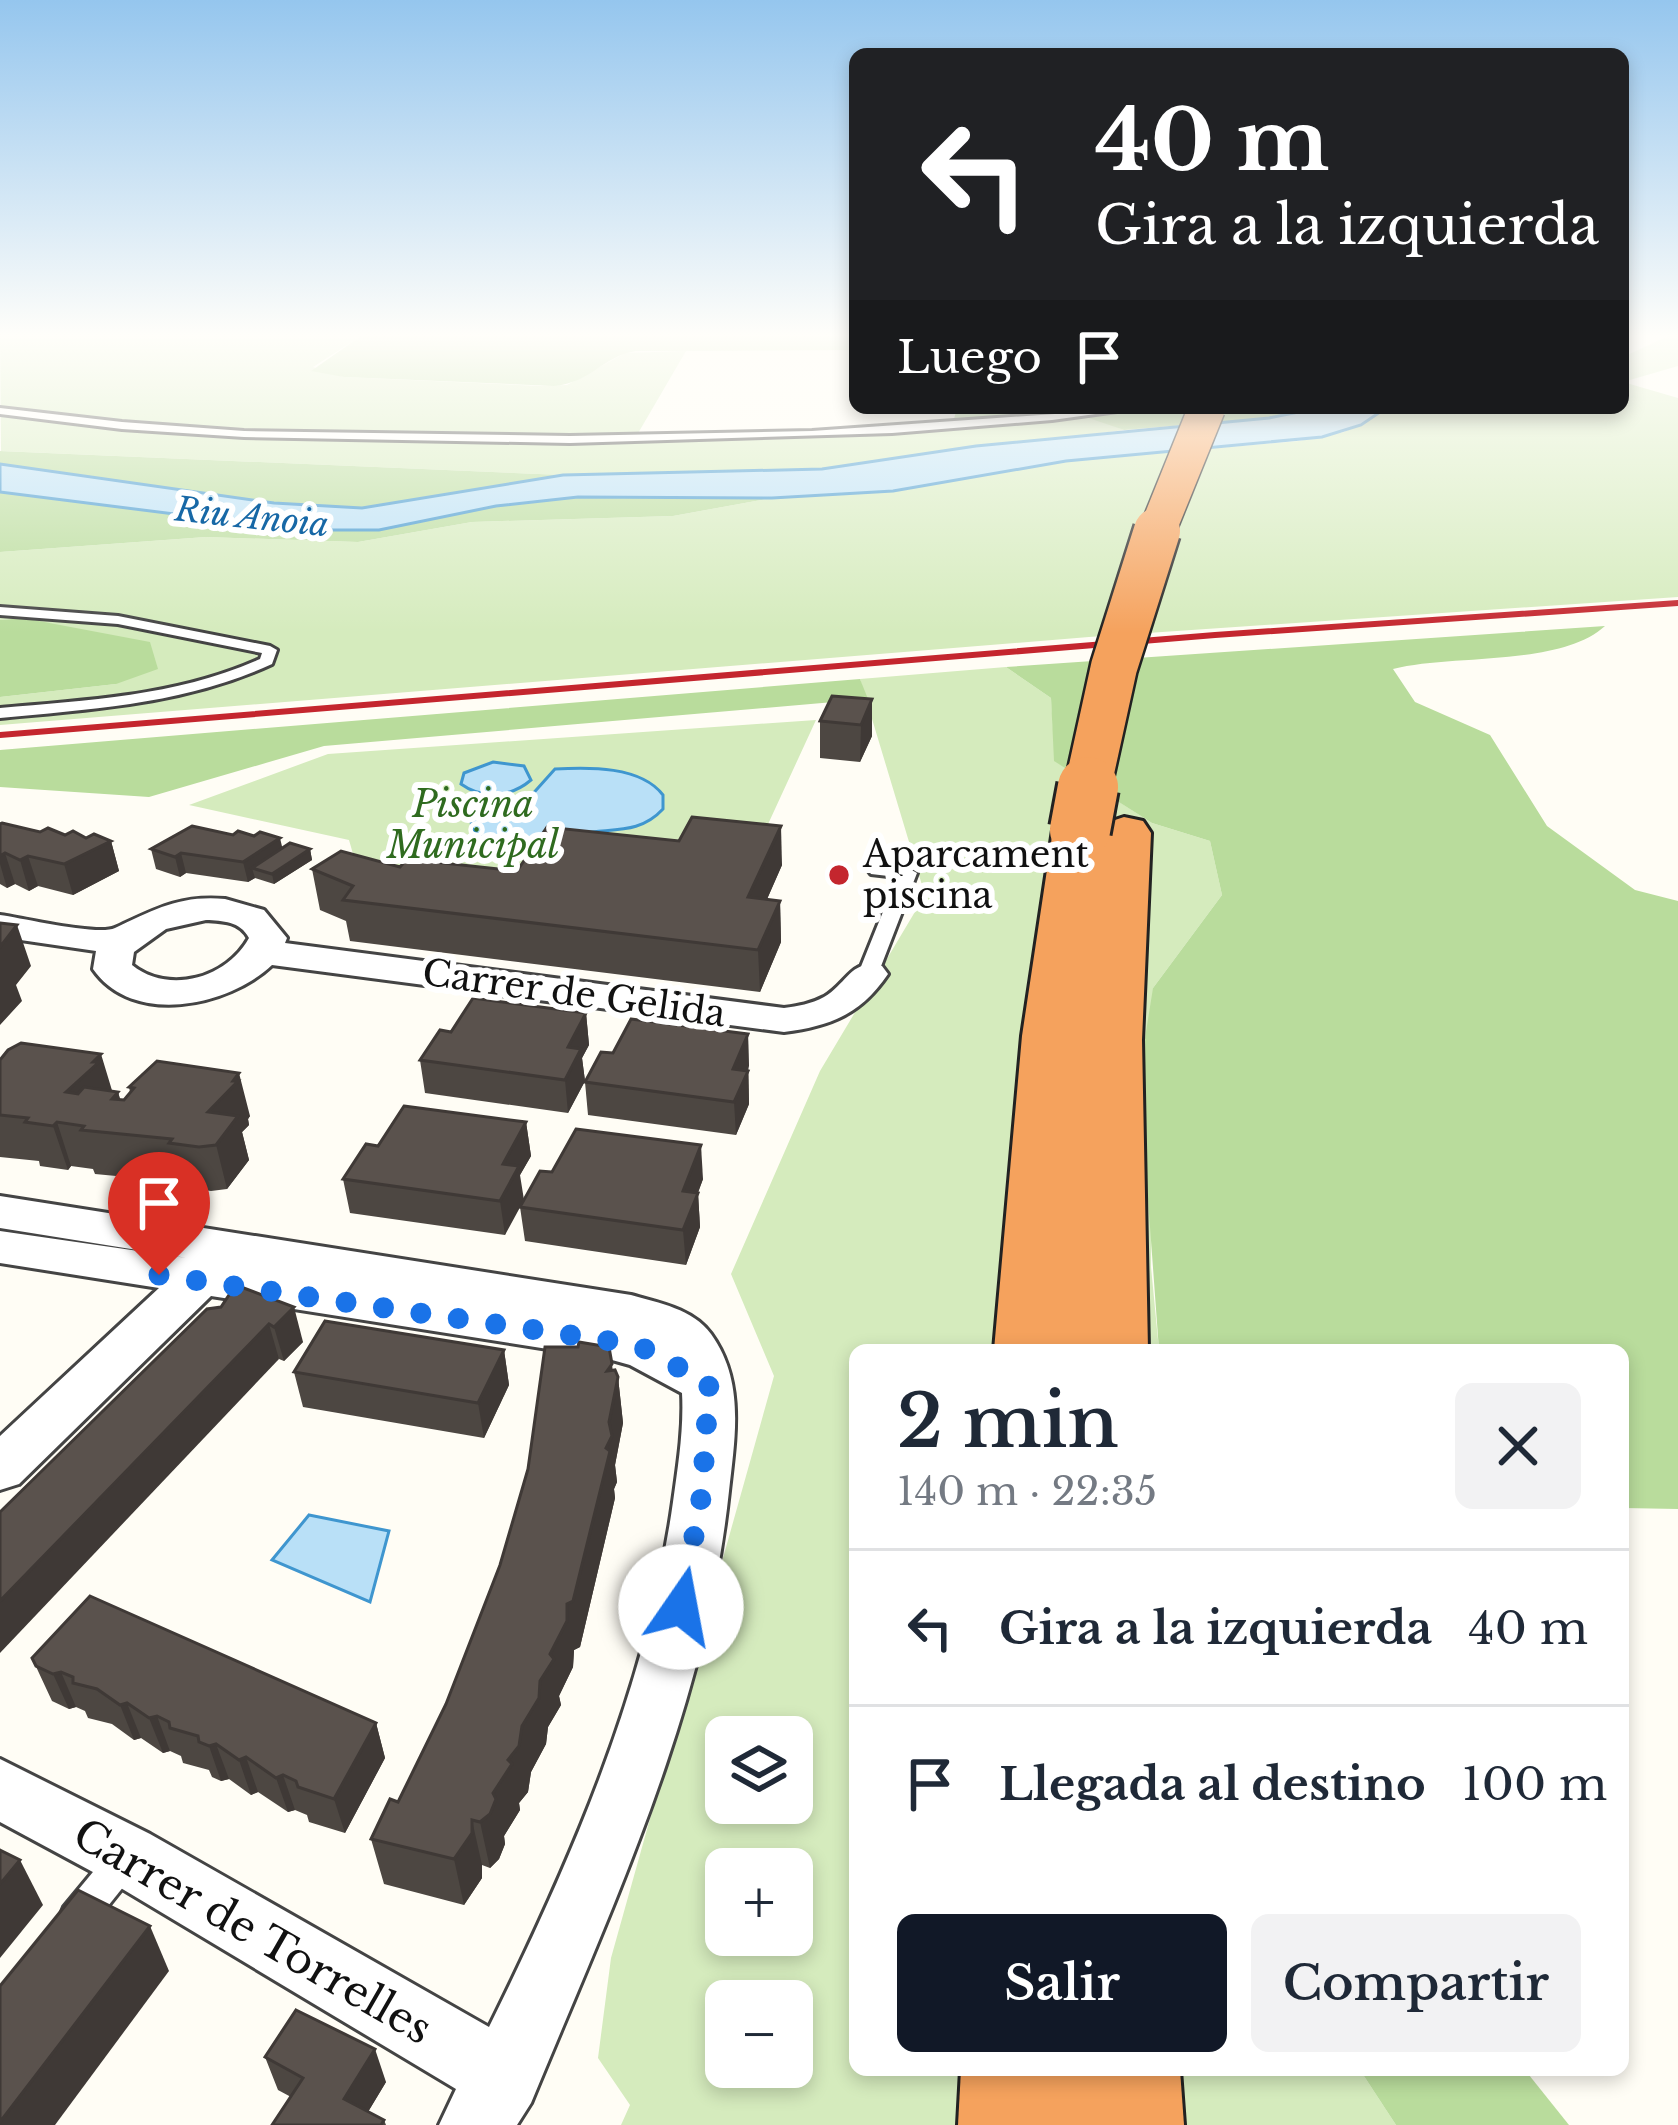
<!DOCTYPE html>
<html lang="es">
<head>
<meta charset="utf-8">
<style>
	body { margin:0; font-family:"Libre Baskerville",serif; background:#f2f2f3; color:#1f2937; height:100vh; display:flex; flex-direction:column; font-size:45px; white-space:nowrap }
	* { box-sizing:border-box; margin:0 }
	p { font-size:39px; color:#747a83 }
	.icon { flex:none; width:66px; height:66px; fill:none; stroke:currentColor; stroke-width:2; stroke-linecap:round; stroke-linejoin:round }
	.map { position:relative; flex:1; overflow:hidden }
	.drawer { position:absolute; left:849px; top:1344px; width:780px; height:732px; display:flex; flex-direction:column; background:#fff; border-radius:18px; box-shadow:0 6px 18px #0003 }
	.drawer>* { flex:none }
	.top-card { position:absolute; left:849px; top:48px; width:780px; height:366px; border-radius:18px; box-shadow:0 6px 18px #0003; background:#202124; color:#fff; overflow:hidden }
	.tools { position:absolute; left:705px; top:1716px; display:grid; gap:24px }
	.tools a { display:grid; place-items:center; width:108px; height:108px; border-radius:18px; background:#fff; box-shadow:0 6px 18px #0003; font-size:60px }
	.pin { position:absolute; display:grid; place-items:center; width:102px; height:102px; color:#fff; margin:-123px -51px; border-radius:50% 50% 50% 0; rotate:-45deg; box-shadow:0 0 12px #0007 }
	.pin .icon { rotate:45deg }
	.me { position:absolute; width:132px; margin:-66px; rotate:12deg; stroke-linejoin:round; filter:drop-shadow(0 0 9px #0008) }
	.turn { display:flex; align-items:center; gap:42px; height:252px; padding:0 48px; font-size:54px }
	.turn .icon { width:156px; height:156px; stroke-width:2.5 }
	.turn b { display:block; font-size:84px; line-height:102px }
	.then { display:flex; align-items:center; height:114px; padding:0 48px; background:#0003; gap:24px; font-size:45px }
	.round { display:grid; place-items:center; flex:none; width:126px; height:126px; border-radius:18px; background:#f2f2f3 }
	.head { display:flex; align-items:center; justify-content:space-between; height:204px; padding:0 48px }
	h1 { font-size:72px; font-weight:600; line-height:90px }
	.button { display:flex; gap:24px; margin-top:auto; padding:24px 48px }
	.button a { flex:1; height:138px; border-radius:18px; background:#111827; color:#fff; font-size:48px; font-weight:600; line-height:138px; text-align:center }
	.button a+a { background:#f2f2f3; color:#1f2937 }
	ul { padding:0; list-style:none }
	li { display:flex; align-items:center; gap:36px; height:156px; padding:0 48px; border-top:3px solid #e0e1e3 }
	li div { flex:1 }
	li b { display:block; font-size:45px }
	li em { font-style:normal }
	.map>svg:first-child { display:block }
	.green { fill:#d5ebbd; fill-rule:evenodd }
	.forest { fill:#b9dc9c }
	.water { fill:#b9e0f7; stroke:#3f96cf; stroke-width:3 }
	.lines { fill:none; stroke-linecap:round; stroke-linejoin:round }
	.service-casing { stroke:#444; stroke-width:6 }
	.minor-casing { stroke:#444; stroke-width:6 }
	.motorway-casing { stroke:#222; stroke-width:6 }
	.service { fill:#fff; fill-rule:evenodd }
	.minor { fill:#fff; fill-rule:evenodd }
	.motorway { fill:#f5a25d; fill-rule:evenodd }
	.rail { stroke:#c4262e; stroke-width:6 }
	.motorway-bridge-far2-casing { stroke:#222; stroke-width:39; stroke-linecap:butt }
	.motorway-bridge-far1-casing { stroke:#222; stroke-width:51; stroke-linecap:butt }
	.motorway-bridge-casing { stroke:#222; stroke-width:66; stroke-linecap:butt }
	.motorway-bridge-far2 { stroke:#f5a25d; stroke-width:36 }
	.motorway-bridge-far1 { stroke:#f5a25d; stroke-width:46 }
	.motorway-bridge { stroke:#f5a25d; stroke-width:60 }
	.wall { fill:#4d4742 }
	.shaded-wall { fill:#3f3936 }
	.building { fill:#5a524d; stroke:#3f3936; stroke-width:3 }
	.route { stroke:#1a73e8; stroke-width:21; stroke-dasharray:0 37.8 }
	.poi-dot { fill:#c4262e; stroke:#fff; stroke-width:4.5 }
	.labels { text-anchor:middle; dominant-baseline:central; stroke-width:12; stroke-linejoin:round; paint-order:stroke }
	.far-water-label { font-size:33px; font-style:italic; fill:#1768a6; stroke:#fff }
	.park-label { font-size:36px; font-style:italic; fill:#2f6b1f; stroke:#fff }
	.poi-label { font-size:36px; fill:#111; stroke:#fff; text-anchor:start }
	.street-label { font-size:36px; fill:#111; stroke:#fff }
	.near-street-label { font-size:42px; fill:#111; stroke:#fff }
</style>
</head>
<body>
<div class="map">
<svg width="1678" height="2125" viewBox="0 0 1678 2125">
	<rect width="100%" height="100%" fill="#fffdf5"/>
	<g class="green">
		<path d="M0 336H361L313 367 344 377 540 386 567 385 625 353 686 351 637 435 807 433 1060 412 1087 415 1124 430 822 469 563 475 1 451Z"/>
		<path d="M1668 336H1678V366L1623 382 1678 398V597L1089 637 0 725V697L116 684 83 632 23 618 0 620V552L206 537 358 542 472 522 673 516 772 498 893 491 1066 461 1299 441 1344 432 1386 408H1623V357Z"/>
		<path d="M1006 667 1051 698 1055 761 1152 823 1210 841 1222 895 1153 988 1151 1267 1159 1350H855V2070H1360L1396 2125H621L630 2105 598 2058 611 1958 774 1376 731 1274 820 1071 925 895 860 679ZM726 1737H792V1803H726ZM726 1869H792V1935H726ZM726 2001H792V2067H726Z"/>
		<path d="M816 720 752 859 519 909 364 892 349 840 189 805 328 754Z"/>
	</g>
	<g class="forest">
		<path d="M361 336H855V350L636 351C603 356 591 383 554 386L344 377 311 371Z"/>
		<path d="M957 408H1319L1269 418 1124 430 1074 413 954 419Z"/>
		<path d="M0 451 563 475 362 508 274 503 0 464Z"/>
		<path d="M0 492 301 530H379L496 506 578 497 772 498 673 516 472 522 358 542 206 537 0 552Z"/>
		<path d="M23 618 150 642 158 669 116 684 0 697V620Z"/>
		<path d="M1605 626C1560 667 1452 654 1393 669L1415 702 1490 735 1547 826 1635 890 1678 901V1509L1623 1508V1350H1159L1139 1076 1153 988 1222 895 1210 841 1152 823 1054 761 1051 698 1006 667Z"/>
		<path d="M860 679 868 699 324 746 149 797 0 787V750Z"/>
		<path d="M1360 2070H1525L1569 2125H1396Z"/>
	</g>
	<g class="water">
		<path d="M1319 408H1386L1361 425 1322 437 1066 461 893 491 772 498 578 497 496 506 379 530H301L0 492V464L274 503 362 508 563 475 822 469 976 446 1269 418Z"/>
		<path d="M493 762 524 766 531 780C511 797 483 800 461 784L464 773Z"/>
		<path d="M555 769C589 767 641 766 663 795V809C640 834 614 828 583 833 546 838 502 860 472 828L470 815 480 801 529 798Z"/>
		<path d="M309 1515 389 1531 370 1602 272 1560Z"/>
	</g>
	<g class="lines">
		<g class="service-casing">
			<g id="service">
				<path d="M0 408 122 422 244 431 570 436 812 431 1139 408 1052 420 892 433 570 443 244 437 122 429 0 414Z"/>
				<path d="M0 607 118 616 270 646 277 650 272 664C186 704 93 709 0 718V708C89 700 178 696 260 659L262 653 118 624 0 615Z"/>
				<path d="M877 865 908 868 917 873 878 974 868 980 858 974 897 877 871 874 868 870 871 866Z"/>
				<path d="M124 1844 136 1849 141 1860 136 1871 88 1931 76 1936 64 1931 59 1919 64 1907 112 1849Z"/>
			</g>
		</g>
		<g class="minor-casing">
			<g id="minor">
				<path d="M225 899 264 910 287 938 285 943 784 1008C798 1006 811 1004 824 997 848 983 851 958 882 966L888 974C861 1014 831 1026 784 1032L272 965C229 1006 133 1027 93 969L96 951 0 937V915C23 918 98 936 115 928 154 910 179 895 225 899ZM206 920C223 921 240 921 249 938 227 978 169 995 132 965L134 952 166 929Z"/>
				<path d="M0 1196 631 1295C659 1303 693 1309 711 1334 745 1381 735 1437 729 1491 706 1709 613 1904 531 2103L517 2125H439L456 2089 104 1878 0 1822V1759L150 1834 489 2027C571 1861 647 1687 673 1502 678 1466 684 1429 682 1393L630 1365 605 1358 211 1296 19 1484 0 1490V1436L159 1288 0 1263V1231L187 1258 0 1228Z"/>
			</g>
		</g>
		<g class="motorway-casing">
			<g id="motorway">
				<path d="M1080 814 1103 824 1124 817 1143 821 1151 833 1142 1040 1148 1350H994L1022 1036 1053 830 1061 818Z"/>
				<path d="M961 2070H1180L1184 2125H958Z"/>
			</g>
		</g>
		<use href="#service" class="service"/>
		<use href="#minor" class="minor"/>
		<use href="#motorway" class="motorway"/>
		<path class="rail" d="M0 735 1215 635 1678 603"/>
		<g class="motorway-bridge-far2-casing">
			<path id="motorway-bridge-far2" d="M1156 534 1207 408"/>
		</g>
		<g class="motorway-bridge-far1-casing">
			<path id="motorway-bridge-far1" d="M1087 790 1114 667 1157 531"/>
		</g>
		<g class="motorway-bridge-casing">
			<path id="motorway-bridge" d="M1080 830 1088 787"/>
		</g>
		<use href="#motorway-bridge-far2" class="motorway-bridge-far2"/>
		<use href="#motorway-bridge-far1" class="motorway-bridge-far1"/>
		<use href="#motorway-bridge" class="motorway-bridge"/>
	</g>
	<g class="wall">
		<path d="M872 699V736L860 762 820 758V721Z"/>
		<path d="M0 824 40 832 111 841 119 871 73 895 38 886 29 891 15 884 7 888 0 884Z"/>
		<path d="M283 848 310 849 312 860 274 884 255 878 248 882 186 873 180 877 156 869 151 849Z"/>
		<path d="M782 865 767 899 780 901 781 942 760 992 350 941 346 921 320 910 312 869 400 867 517 871Z"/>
		<path d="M586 1013 589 1045 582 1058 585 1081 568 1113 425 1093 420 1060Z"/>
		<path d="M748 1034 749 1104 736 1135 588 1115 585 1082 613 1053Z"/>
		<path d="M129 1087 250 1116 248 1119 249 1125 242 1132 249 1160 227 1189 211 1191 182 1187 180 1182 95 1174 93 1169 71 1166 68 1170 40 1166 39 1161 0 1157V1115L112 1091 118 1092 120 1100H124L130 1092Z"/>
		<path d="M526 1122 531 1156 520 1175 505 1235 350 1213 343 1179 378 1146Z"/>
		<path d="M552 1172 703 1179 698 1193 700 1227 686 1265 525 1241 520 1207Z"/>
		<path d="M231 1292 303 1342 284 1361 279 1359 221 1307Z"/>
		<path d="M578 1347 613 1371 618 1377 623 1423 615 1465 617 1482 614 1489 615 1498 580 1647 574 1650 573 1667 559 1696 561 1705 548 1727 546 1744 531 1772 528 1792 519 1803 520 1810 504 1836 505 1844 499 1859 490 1868 482 1865V1878L464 1905 384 1884 371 1839 398 1802 446 1704 500 1565Z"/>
		<path d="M504 1350 509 1385 484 1438 303 1407 294 1372Z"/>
		<path d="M32 1658 376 1723 385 1758 345 1833 309 1822 307 1815 295 1810 288 1812 258 1792 251 1795 229 1779 221 1781 212 1777 209 1770 183 1763 181 1756 170 1751 163 1753 141 1738 134 1740 112 1724 88 1718 85 1711 76 1707 69 1709 52 1701Z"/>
		<path d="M265 2057 386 2082 368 2112 384 2120 386 2125H272L291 2097 278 2090Z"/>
	</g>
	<g class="shaded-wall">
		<path d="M872 699V736L860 762 861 725Z"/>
		<path d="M781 826 782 865 750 938 748 897Z"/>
		<path d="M280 838 285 859 252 868 255 878 248 882 243 862Z"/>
		<path d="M111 841 119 871 73 895 64 864Z"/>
		<path d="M310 849 312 860 274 884 272 874Z"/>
		<path d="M5 853 15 884 7 888 0 864V856Z"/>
		<path d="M181 853 186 873 180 877 175 857Z"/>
		<path d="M28 856 38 886 29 891 20 860Z"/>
		<path d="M780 901 781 942 760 992 758 950Z"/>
		<path d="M17 925 31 966 16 985 22 1001 0 1025V947Z"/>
		<path d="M586 1013 589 1045 582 1058 585 1081 568 1113 565 1080 568 1047Z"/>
		<path d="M748 1034 749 1066 734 1102 733 1069Z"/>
		<path d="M101 1054 114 1097 118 1092 131 1135 66 1092Z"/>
		<path d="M748 1071 749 1104 736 1135 734 1102Z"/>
		<path d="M239 1073 250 1116 248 1119 249 1125 242 1132 249 1160 227 1189 208 1112Z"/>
		<path d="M57 1122 71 1166 68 1170 53 1126Z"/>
		<path d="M526 1122 531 1156 520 1175 524 1200 505 1235 500 1201 503 1164Z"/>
		<path d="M701 1145 703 1179 685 1225 683 1191Z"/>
		<path d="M698 1193 700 1227 686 1265 683 1230Z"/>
		<path d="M294 1307 303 1342 284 1361 274 1327Z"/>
		<path d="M269 1324 279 1359 0 1653V1601Z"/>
		<path d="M504 1350 509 1385 484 1438 478 1403Z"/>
		<path d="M612 1364 615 1391 618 1377 623 1423 615 1465 617 1482 614 1489 615 1498 580 1647 574 1650 573 1667 559 1696 561 1705 548 1727 546 1744 531 1772 528 1792 519 1803 520 1810 504 1836 505 1844 499 1859 490 1868 480 1822 522 1726 567 1604 606 1448 607 1371Z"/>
		<path d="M61 1672 76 1707 69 1709 53 1674Z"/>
		<path d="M127 1703 141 1738 134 1740 120 1705Z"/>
		<path d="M157 1716 170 1751 163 1753 149 1718Z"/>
		<path d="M376 1723 385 1758 345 1833 334 1799Z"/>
		<path d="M216 1744 229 1779 221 1781 209 1746Z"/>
		<path d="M246 1757 258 1792 251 1795 239 1760Z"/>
		<path d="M283 1775 295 1810 288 1812 276 1778Z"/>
		<path d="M472 1820 482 1865V1878L464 1905 454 1859Z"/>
		<path d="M20 1860 43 1905 0 1958V1884Z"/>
		<path d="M150 1926 169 1971 55 2125H0V2122Z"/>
		<path d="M375 2049 386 2082 360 2125 344 2099Z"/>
	</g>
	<g class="building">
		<path d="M832 696 872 699 861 725 820 721Z"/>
		<path d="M692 817 781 826 748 897 780 901 758 950 343 900 353 886 312 869 341 851 400 867 407 859 517 871 547 827 679 841Z"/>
		<path d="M2 823 40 832 48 828 65 835 73 831 86 838 94 834 111 841 64 864 28 856 20 860 5 853 0 856V824Z"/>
		<path d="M192 826 233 835 238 831 254 836 260 832 280 838 243 862 181 853 175 857 151 849Z"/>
		<path d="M290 843 310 849 272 874 252 868Z"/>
		<path d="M0 923 17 925 0 947Z"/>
		<path d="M473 998 586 1013 568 1047 581 1049 565 1080 420 1060 440 1030 451 1032Z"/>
		<path d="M631 1019 748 1034 733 1069 748 1071 734 1102 585 1082 601 1052 613 1053Z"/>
		<path d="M21 1043 101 1054 93 1062H99L66 1092 78 1094 84 1087 118 1092 112 1099 124 1100 134 1088 129 1087 157 1061 239 1073 233 1081H238L208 1112 238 1116 216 1145 199 1147 169 1143 172 1139 81 1130 84 1126 57 1122 53 1126 25 1122 28 1118 0 1115V1060L8 1050Z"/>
		<path d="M404 1106 526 1122 503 1164 519 1166 500 1201 343 1179 366 1144 378 1146Z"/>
		<path d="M576 1129 701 1145 683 1191 698 1193 683 1230 520 1207 540 1171 552 1172Z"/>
		<path d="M241 1287 294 1307 274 1327 269 1324 0 1601V1512L207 1309 221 1307 231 1292Z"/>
		<path d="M325 1321 504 1350 478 1403 294 1372Z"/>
		<path d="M579 1342 609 1347 612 1364 607 1371 615 1370 618 1377 609 1422 612 1436 606 1448 610 1451 573 1601 567 1604V1621L550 1654 554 1659 540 1681 539 1698 522 1726 519 1746 508 1760 512 1764 493 1793 496 1799 490 1814 480 1822 472 1820V1833L454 1859 371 1839 390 1799 398 1802 446 1704 500 1565 528 1469 545 1347H578Z"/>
		<path d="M90 1596 376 1723 334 1799 298 1787 296 1781 283 1775 276 1778 246 1757 239 1760 216 1744 209 1746 199 1742 198 1736 170 1728 169 1722 157 1716 149 1718 127 1703 120 1705 97 1689 73 1683V1677L61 1672 53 1674 36 1666 32 1658Z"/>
		<path d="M0 1850 20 1860 0 1884Z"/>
		<path d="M78 1890 150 1926 0 2122V1986Z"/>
		<path d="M296 2010 375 2049 344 2099 384 2120 381 2125H272L303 2078 265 2057Z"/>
	</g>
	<linearGradient id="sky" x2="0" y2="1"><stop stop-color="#95c6ee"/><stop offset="0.53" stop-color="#fffefa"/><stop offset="1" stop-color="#fffefa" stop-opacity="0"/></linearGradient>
	<rect width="1678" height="633" fill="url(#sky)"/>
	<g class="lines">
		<path class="route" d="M159 1275 605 1340 645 1349 709 1384 702 1493 681 1607"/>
	</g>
	<circle class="poi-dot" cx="839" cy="875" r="12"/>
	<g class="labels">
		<g class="far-water-label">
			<text transform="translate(252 517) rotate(6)">Riu Anoia</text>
		</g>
		<g class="park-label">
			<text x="473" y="804">Piscina<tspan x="473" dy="41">Municipal</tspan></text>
		</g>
		<g class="poi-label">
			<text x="863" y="854">Aparcament<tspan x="863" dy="41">piscina</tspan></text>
		</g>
		<g class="street-label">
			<text transform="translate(574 993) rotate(8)">Carrer de Gelida</text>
		</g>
		<g class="near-street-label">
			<text transform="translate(253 1931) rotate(30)">Carrer de Torrelles</text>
		</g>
	</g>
</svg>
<div class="tools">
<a><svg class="icon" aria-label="layers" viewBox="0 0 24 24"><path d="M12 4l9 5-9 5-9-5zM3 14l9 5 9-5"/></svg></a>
<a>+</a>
<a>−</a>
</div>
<div class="pin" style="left:159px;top:1275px;background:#d93025"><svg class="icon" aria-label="arrive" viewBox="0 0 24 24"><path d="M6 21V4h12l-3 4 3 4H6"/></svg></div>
<svg class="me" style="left:681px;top:1607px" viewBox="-20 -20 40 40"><circle r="19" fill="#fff"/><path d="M0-13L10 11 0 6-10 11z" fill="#1a73e8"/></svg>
<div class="top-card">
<div class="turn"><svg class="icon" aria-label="left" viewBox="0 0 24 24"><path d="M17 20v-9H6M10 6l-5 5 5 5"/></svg><div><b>40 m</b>Gira a la izquierda</div></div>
<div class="then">Luego<svg class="icon" aria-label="arrive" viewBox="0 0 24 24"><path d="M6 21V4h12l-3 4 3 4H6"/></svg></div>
</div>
<section class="drawer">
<div class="head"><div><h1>2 min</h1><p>140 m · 22:35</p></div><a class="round"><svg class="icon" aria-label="close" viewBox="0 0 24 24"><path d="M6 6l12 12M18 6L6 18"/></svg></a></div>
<ul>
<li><svg class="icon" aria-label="left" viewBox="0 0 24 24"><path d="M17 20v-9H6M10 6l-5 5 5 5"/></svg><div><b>Gira a la izquierda</b></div><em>40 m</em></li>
<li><svg class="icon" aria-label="arrive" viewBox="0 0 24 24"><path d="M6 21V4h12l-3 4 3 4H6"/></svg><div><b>Llegada al destino</b></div><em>100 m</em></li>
</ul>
<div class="button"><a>Salir</a><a>Compartir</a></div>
</section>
</div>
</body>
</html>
